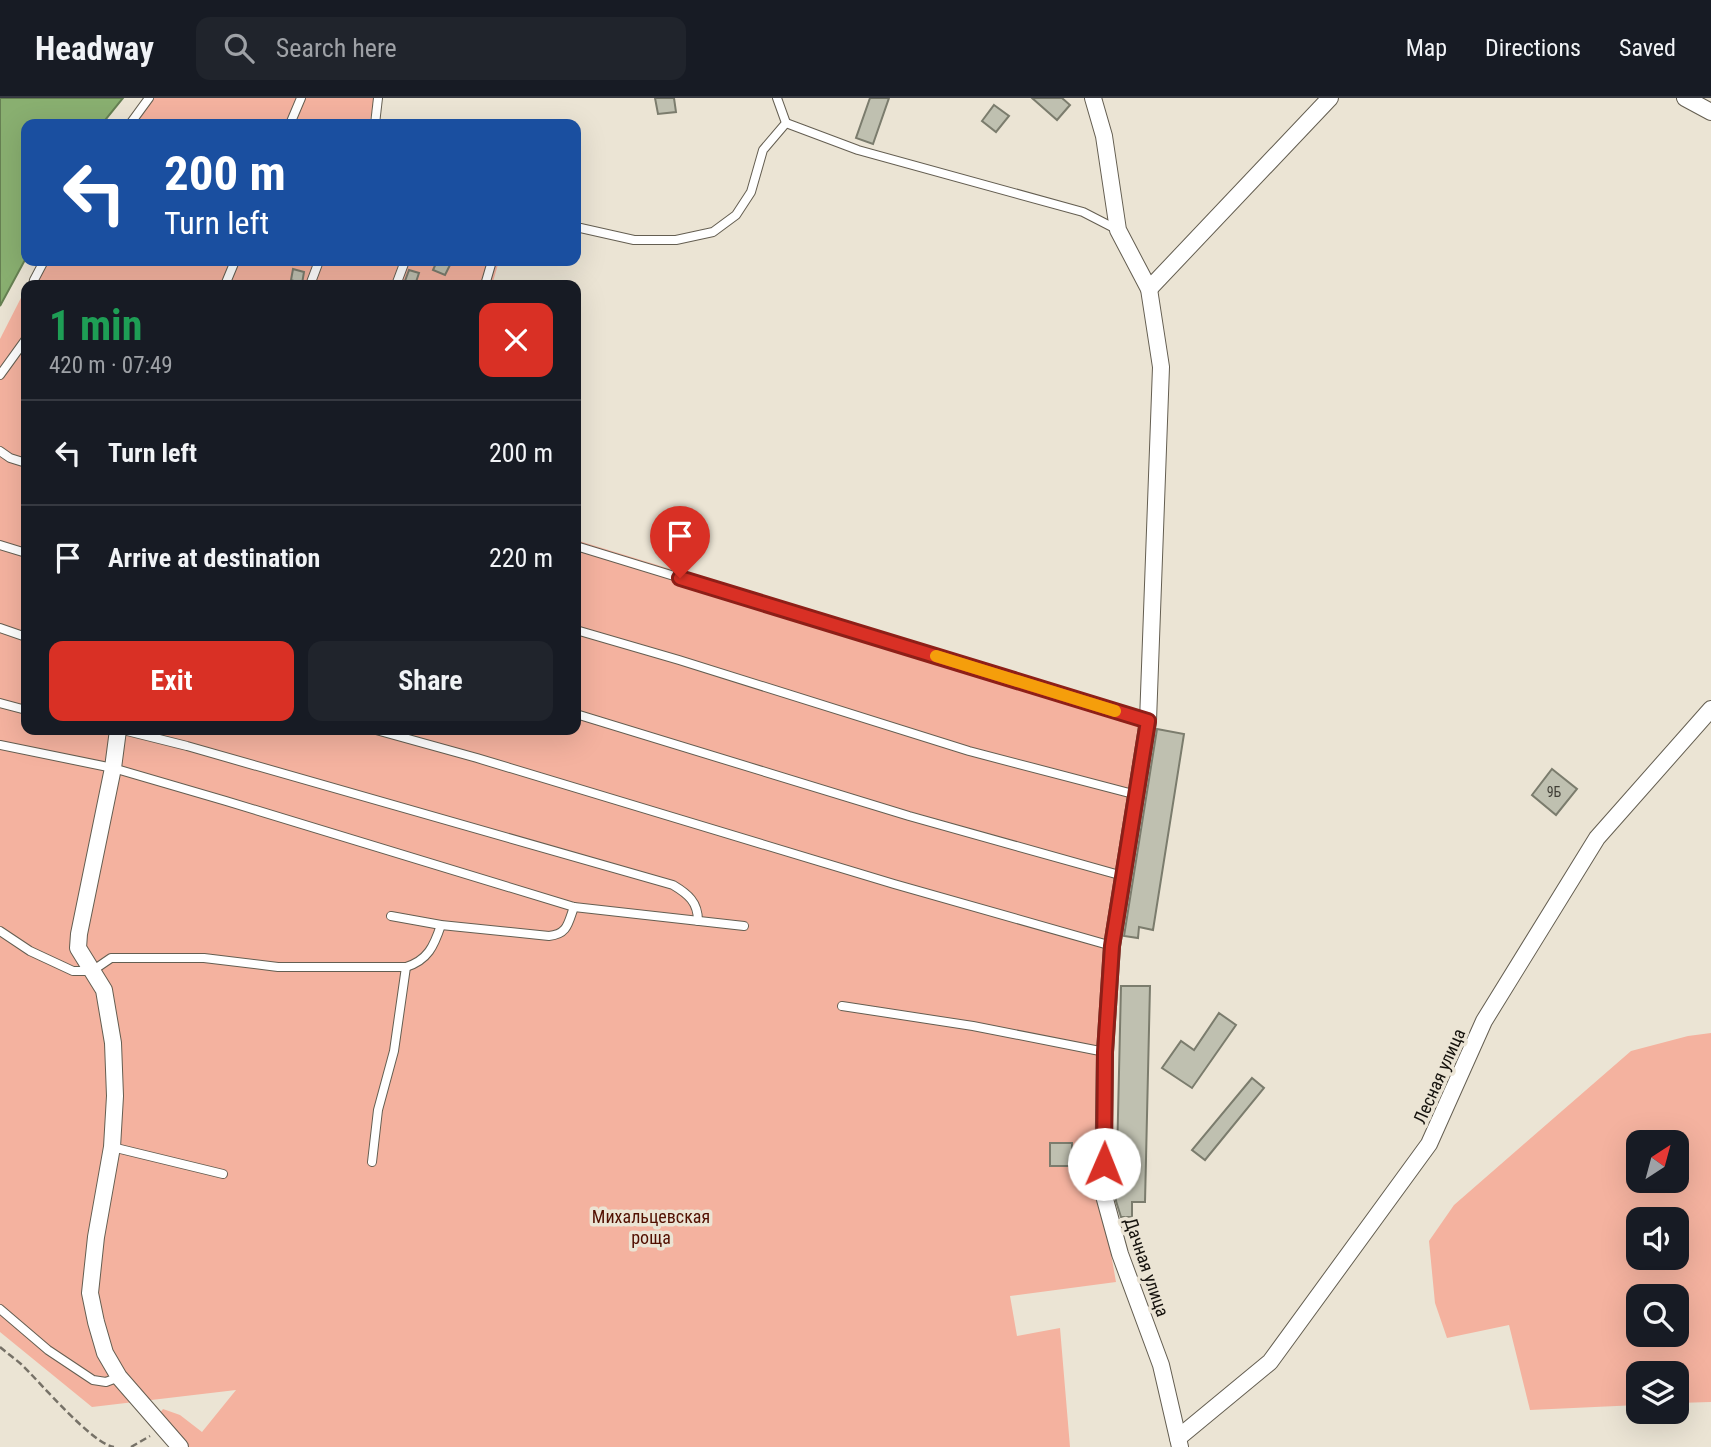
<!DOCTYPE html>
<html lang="en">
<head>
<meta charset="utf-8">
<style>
	body { margin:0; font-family:"Roboto Condensed",sans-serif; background:#20242c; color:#f1f3f6; height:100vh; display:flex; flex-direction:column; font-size:26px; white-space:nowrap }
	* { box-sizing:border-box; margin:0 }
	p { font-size:23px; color:#9ea1a6 }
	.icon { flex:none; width:38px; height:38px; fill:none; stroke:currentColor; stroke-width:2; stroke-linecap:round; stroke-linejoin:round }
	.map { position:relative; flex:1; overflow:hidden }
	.sheet { position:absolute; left:21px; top:182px; width:560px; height:455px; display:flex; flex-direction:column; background:#171b24; border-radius:14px; box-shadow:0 7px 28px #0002 }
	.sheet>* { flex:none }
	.hud { position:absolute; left:21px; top:21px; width:560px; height:147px; border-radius:14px; box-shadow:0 7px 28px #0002; background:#1a4fa0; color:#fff; overflow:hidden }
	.needle { width:46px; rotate:36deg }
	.controls { position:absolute; left:1626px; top:1032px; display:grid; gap:14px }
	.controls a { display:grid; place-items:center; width:63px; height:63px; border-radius:14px; background:#171b24; box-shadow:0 7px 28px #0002; font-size:35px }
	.pin { position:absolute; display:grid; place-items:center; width:60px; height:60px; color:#fff; margin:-72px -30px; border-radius:50% 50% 50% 0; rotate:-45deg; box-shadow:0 0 7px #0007 }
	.pin .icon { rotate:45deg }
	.me { position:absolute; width:77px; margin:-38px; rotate:1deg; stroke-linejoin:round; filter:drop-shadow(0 0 5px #0008) }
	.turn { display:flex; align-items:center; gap:24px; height:147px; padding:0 28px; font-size:32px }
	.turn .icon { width:91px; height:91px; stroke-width:2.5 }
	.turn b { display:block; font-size:49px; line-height:60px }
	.round { display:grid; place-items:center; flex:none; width:74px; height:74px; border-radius:14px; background:#20242c }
	.overview { display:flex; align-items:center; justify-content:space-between; height:119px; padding:0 28px }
	h1 { font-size:42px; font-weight:700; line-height:52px; color:#1e9e55 }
	.button { display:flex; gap:14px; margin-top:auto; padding:14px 28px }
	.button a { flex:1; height:80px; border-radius:14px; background:#d93025; color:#fff; font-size:28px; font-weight:700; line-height:80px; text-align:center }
	.button a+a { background:#20242c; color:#f1f3f6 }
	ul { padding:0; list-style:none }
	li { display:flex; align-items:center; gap:21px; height:105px; padding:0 28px; border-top:2px solid #363941 }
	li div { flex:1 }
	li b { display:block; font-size:26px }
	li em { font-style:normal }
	header { display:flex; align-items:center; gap:42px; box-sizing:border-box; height:98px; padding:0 35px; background:#171b24; border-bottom:2px solid #363941 }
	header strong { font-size:33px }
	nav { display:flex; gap:38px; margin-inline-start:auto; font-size:24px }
	.search { width:490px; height:63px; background:#20242c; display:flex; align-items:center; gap:18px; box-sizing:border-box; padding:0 24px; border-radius:14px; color:#9ea1a6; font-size:26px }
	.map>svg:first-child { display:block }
	.green { fill:#f4b29f; fill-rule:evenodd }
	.water { fill:#89af70; stroke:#668052; stroke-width:2 }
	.building { fill:#bfc0b0; stroke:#7b7c6d; stroke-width:2 }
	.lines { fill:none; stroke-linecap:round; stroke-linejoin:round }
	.lane-casing { stroke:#645e51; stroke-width:10 }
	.street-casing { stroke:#645e51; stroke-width:18 }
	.path { stroke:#767167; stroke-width:2.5; stroke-dasharray:7 3.5; stroke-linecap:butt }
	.lane { stroke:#fff; stroke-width:8 }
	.street { stroke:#fff; stroke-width:16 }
	.route-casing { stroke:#8d1f18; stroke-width:18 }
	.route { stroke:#d93025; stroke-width:12 }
	.slow { stroke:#f59e0b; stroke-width:12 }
	.labels { text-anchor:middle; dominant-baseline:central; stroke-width:7; stroke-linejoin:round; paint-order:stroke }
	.number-label { font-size:14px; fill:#403e36 }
	.street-label { font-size:18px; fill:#15120d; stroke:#ebe4d4 }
	.park-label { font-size:18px; fill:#510f00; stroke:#ebe4d4 }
</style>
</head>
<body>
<header>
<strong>Headway</strong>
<div class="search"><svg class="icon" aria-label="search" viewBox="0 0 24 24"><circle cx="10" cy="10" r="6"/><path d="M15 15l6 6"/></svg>Search here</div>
<nav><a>Map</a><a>Directions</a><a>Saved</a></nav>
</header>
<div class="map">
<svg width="1711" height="1349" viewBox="0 0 1711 1349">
	<rect width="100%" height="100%" fill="#ebe4d4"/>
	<g class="green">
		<path d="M145 0H375L369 26H125Z"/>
		<path d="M40 163H499L492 187H28Z"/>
		<path d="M26 190V632H576V442L1145 617 1108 849 1100 1094 1116 1184 1010 1198 1017 1238 1060 1230 1070 1349H177L156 1320 163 1311 180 1317 202 1334 236 1292 92 1309 0 1234V241Z"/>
		<path d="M1711 935V1304L1677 1305 1676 1276H1638V1307L1530 1312 1509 1227 1447 1240 1435 1205 1429 1143 1454 1107 1631 953 1688 938ZM1638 1045H1676V1083H1638ZM1638 1122H1676V1160H1638ZM1638 1199H1676V1237H1638Z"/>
	</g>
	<path class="water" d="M0 0H123L102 26H26V160L0 208Z"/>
	<g class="building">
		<path d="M655 0H674L676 14 658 16Z"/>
		<path d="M870 0H889L873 46 856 40Z"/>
		<path d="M1032 0H1062L1070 7 1057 22Z"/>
		<path d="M994 7 1009 18 996 34 982 23Z"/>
		<path d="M437 163H452L445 177 433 172Z"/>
		<path d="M293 171 304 174 302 186 291 182Z"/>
		<path d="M409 172 419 175 415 187 405 183Z"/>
		<path d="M1157 631 1184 636 1153 832 1139 829 1138 840 1124 838Z"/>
		<path d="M1552 671 1577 691 1556 717 1532 697Z"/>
		<path d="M1121 888H1150L1145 1104H1132V1119H1121L1116 1103Z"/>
		<path d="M1219 915 1236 927 1192 990 1162 970 1181 943 1194 952Z"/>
		<path d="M1252 980 1264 990 1205 1062 1192 1052Z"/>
		<rect x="1050" y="1045" width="22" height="23"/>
	</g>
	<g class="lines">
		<g class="lane-casing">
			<g id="lane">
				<path d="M786 25 858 52 1083 114 1118 132"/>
				<path d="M130 26 149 0"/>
				<path d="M290 26 301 0"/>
				<path d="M375 26 378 0"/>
				<path d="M576 129 634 142H676L713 134 736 117 751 94 763 52 786 25 777 0"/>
				<path d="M33 187 34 182 44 163"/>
				<path d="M225 187 235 163"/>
				<path d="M310 187 319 163"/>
				<path d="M396 187 405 163"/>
				<path d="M485 187 492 163"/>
				<path d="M0 277 26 241"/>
				<path d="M0 353 10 360 26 365"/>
				<path d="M0 447 26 455"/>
				<path d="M576 448 1148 623"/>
				<path d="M0 530 26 539"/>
				<path d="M576 532 679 562 969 653 1137 697"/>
				<path d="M0 605 26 612"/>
				<path d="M576 616 909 718 1123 778"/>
				<path d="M123 632 187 648 673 787C688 796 698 804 698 823"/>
				<path d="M376 632 477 660 894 786 1112 848"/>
				<path d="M0 647 113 670 226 703 574 809 744 828"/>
				<path d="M391 818 441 827 549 838C568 836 568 825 574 809"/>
				<path d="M0 833 30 853 73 873H92L111 860H204L278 869H406C428 862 434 848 441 827"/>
				<path d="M842 908 973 928 1105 954"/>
				<path d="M112 1049 223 1076"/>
				<path d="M372 1064 378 1012 394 953 406 869"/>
				<path d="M0 1211 48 1252 93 1282 106 1284 119 1279"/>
			</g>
		</g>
		<g class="street-casing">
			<g id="street">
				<path d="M1093 0 1104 38 1118 132 1149 191 1161 269 1148 623 1112 848 1105 954 1103 1094 1120 1156 1161 1267 1180 1349"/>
				<path d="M1685 0 1711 14"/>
				<path d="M1149 191 1330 0"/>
				<path d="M118 632 113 670 79 836 78 850 104 892 113 945 115 998 112 1049 96 1139 90 1195 96 1224 105 1255 119 1279 180 1349"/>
				<path d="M1178 1340 1270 1264 1429 1046 1484 923 1597 740 1711 611"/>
			</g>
		</g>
		<g class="path">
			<path d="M0 1249C7 1255 14 1260 21 1266 40 1284 92 1346 114 1349"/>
			<path d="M131 1349 150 1338"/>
		</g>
		<use href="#lane" class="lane"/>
		<use href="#street" class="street"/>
	</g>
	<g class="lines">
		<g class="route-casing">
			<path id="route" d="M680 480 1148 623 1112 848 1105 954 1104 1066"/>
		</g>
		<use href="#route" class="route"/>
		<path class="slow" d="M936 558 1115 613"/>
	</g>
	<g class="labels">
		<g class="number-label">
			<text x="1554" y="694">9Б</text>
		</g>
		<g class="street-label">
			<text transform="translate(1439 978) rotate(-66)">Лесная улица</text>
			<text transform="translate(1147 1169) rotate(71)">Дачная улица</text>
		</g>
		<g class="park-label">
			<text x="651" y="1118">Михальцевская<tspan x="651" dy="21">роща</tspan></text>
		</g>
	</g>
</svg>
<div class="controls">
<a><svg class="needle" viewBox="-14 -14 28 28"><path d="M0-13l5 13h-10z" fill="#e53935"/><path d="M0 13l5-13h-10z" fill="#9ea1a6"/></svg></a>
<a><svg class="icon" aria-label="sound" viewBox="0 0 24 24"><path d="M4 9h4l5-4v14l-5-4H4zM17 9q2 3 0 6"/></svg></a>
<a><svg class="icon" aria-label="search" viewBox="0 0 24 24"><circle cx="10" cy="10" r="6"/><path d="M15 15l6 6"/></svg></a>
<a><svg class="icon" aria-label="layers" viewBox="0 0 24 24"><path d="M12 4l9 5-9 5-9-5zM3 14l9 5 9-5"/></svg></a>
</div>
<div class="pin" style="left:680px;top:480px;background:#d93025"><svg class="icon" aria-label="arrive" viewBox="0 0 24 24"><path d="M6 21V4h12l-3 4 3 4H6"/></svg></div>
<svg class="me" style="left:1104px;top:1066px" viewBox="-20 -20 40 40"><circle r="19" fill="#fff"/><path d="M0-13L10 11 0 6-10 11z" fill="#d93025"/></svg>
<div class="hud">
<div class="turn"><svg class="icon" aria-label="left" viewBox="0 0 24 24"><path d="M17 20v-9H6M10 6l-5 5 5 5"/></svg><div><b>200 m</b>Turn left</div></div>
</div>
<section class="sheet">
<div class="overview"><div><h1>1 min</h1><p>420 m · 07:49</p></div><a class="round" style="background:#d93025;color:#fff"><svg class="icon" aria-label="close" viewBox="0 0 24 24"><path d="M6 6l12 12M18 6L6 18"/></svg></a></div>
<ul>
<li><svg class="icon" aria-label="left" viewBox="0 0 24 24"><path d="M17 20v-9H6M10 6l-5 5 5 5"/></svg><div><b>Turn left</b></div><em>200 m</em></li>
<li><svg class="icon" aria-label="arrive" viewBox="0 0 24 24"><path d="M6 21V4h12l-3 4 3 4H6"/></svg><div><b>Arrive at destination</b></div><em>220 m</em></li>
</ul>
<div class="button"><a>Exit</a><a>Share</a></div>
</section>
</div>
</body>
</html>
